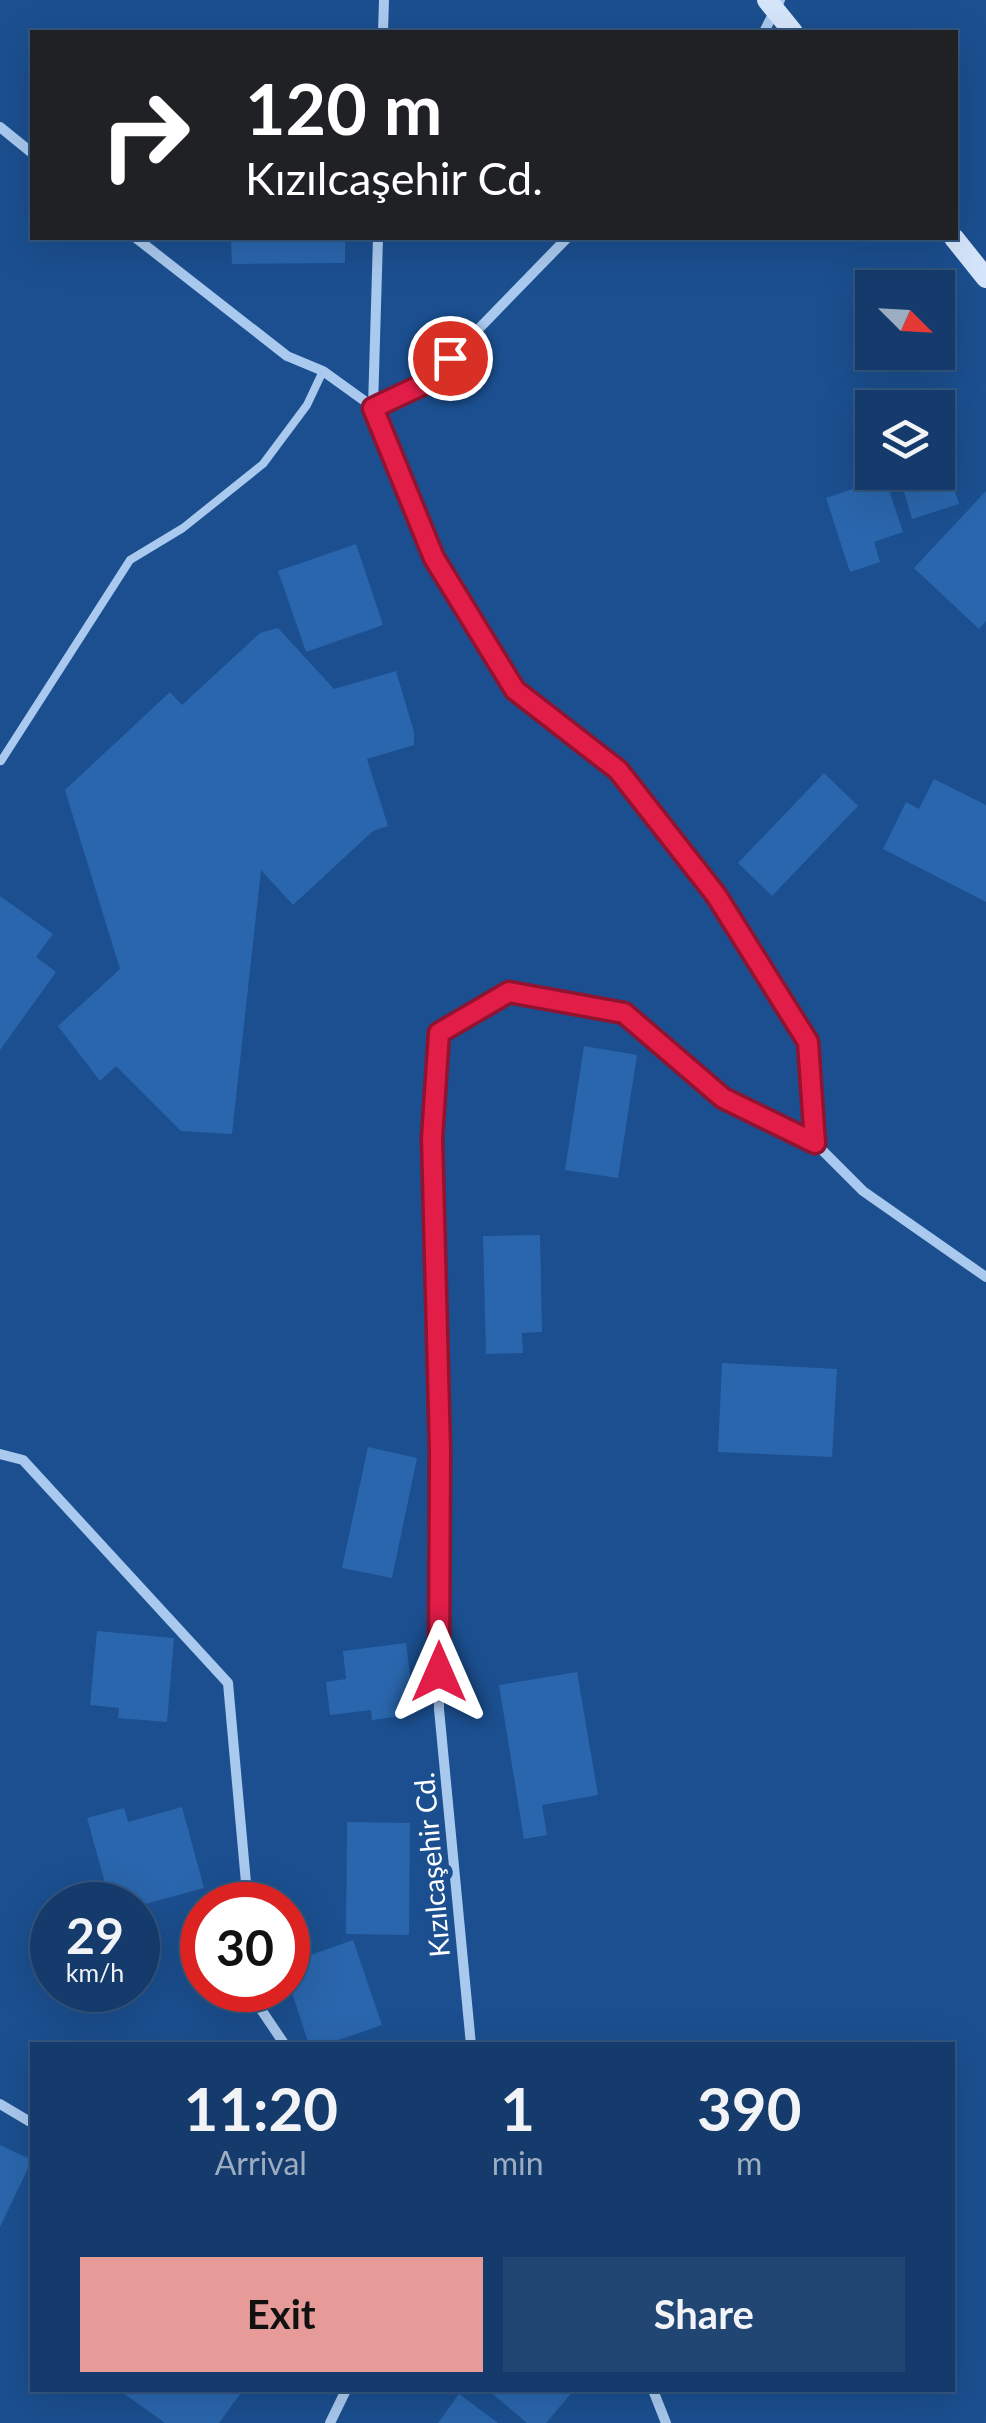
<!DOCTYPE html>
<html lang="en">
<head>
<meta charset="utf-8">
<style>
	body { margin:0; font-family:Lato,sans-serif; background:#214673; color:#f1f3f6; height:100vh; display:flex; flex-direction:column; font-size:38px; white-space:nowrap }
	* { box-sizing:border-box; margin:0 }
	p { font-size:32px; color:#9dadc1 }
	.icon { flex:none; width:55px; height:55px; fill:none; stroke:currentColor; stroke-width:2; stroke-linecap:round; stroke-linejoin:round }
	.map { position:relative; flex:1; overflow:hidden }
	.sheet { position:absolute; left:30px; top:2042px; width:925px; height:350px; display:flex; flex-direction:column; background:#143b6b; border-radius:0px; box-shadow:0 10px 40px #0002,0 0 0 2px #33557e }
	.sheet>* { flex:none }
	.top-card { position:absolute; left:30px; top:30px; width:928px; height:210px; border-radius:0px; box-shadow:0 10px 40px #0002,0 0 0 2px #33557e; background:#202124; color:#fff; overflow:hidden }
	.needle { width:65px; rotate:114deg }
	.buttons { position:absolute; left:855px; top:270px; display:grid; gap:20px }
	.buttons a { display:grid; place-items:center; width:100px; height:100px; border-radius:0px; background:#143b6b; box-shadow:0 10px 40px #0002,0 0 0 2px #33557e; font-size:50px }
	.speed { position:absolute; left:30px; top:1882px; display:flex; gap:20px; font-size:50px; font-weight:700; text-align:center }
	.speed>* { display:grid; place-content:center; width:130px; height:130px; border-radius:50%; background:#143b6b; box-shadow:0 10px 40px #0002,0 0 0 2px #33557e; line-height:1 }
	.speed small { font-size:25px; font-weight:400 }
	.speed .limit { border:15px solid #d22; background:#fff; color:#111 }
	.pin { position:absolute; display:grid; place-items:center; width:85px; height:85px; color:#fff; margin:-42px; border:5px solid #fff; border-radius:50%; box-shadow:0 2px 10px #0007 }
	.me { position:absolute; width:110px; margin:-55px; rotate:0deg; stroke-linejoin:round; filter:drop-shadow(0 0 8px #0008) }
	.turn { display:flex; align-items:center; gap:35px; height:210px; padding:0 50px; font-size:45px }
	.turn .icon { width:130px; height:130px; stroke-width:2.5 }
	.turn b { display:block; font-size:70px; line-height:85px }
	.eta { display:flex; justify-content:space-evenly; align-items:center; height:170px; text-align:center }
	.eta b { font-size:60px; font-weight:700; line-height:70px }
	.button { display:flex; gap:20px; margin-top:auto; padding:20px 50px }
	.button a { flex:1; height:115px; border-radius:0px; background:#e69b98; color:#111; font-size:40px; font-weight:700; line-height:115px; text-align:center }
	.button a+a { background:#214673; color:#f1f3f6 }
	.map>svg:first-child { display:block }
	.building { fill:#2a66ad }
	.lines { fill:none; stroke-linecap:round; stroke-linejoin:round }
	.lane { stroke:#a9c9ee; stroke-width:8 }
	.street { stroke:#a9c9ee; stroke-width:10 }
	.secondary { stroke:#d6e6fa; stroke-width:20 }
	.route-casing { stroke:#92132f; stroke-width:25 }
	.route { stroke:#e11d48; stroke-width:18 }
	.labels { text-anchor:middle; dominant-baseline:central; stroke-width:10; stroke-linejoin:round; paint-order:stroke }
	.street-label { font-size:28px; fill:#fff; stroke:#1b4f8f }
</style>
</head>
<body>
<div class="map">
<svg width="986" height="2423" viewBox="0 0 986 2423">
	<rect width="100%" height="100%" fill="#1b4f8f"/>
	<g class="building">
		<path d="M231 238H345V263L232 264Z"/>
		<path d="M938 440 959 504 912 519 898 472H938Z"/>
		<path d="M885 478 903 532 874 542 880 562 850 572 826 498Z"/>
		<path d="M986 491V621L979 629 914 568Z"/>
		<path d="M356 544 383 625 306 652 278 571Z"/>
		<path d="M278 628 334 689 396 671 414 732V745L367 759 388 826 373 831 293 905 261 870 232 1134 181 1131 116 1066 100 1081 58 1026 120 969 65 790 170 692 182 705 260 633Z"/>
		<path d="M824 773 858 806 772 896 738 863Z"/>
		<path d="M934 779 986 805V902L883 849 906 802 919 809Z"/>
		<path d="M0 896 53 934 36 957 56 972 0 1050Z"/>
		<path d="M584 1046 637 1055 618 1178 565 1170Z"/>
		<path d="M540 1235 542 1332 522 1333 523 1353 486 1354 483 1236Z"/>
		<path d="M722 1363 837 1369 832 1457 718 1452Z"/>
		<path d="M368 1447 417 1458 392 1578 342 1568Z"/>
		<path d="M97 1631 174 1638 167 1722 118 1718 119 1708 90 1705Z"/>
		<path d="M406 1643 415 1714 372 1720 371 1710 330 1715 326 1682 346 1679 343 1651Z"/>
		<path d="M577 1672 598 1795 542 1805 547 1835 524 1839 499 1685Z"/>
		<path d="M182 1807 204 1888 138 1906 111 1905 87 1818 124 1808 128 1822Z"/>
		<path d="M347 1822 410 1823 409 1935 346 1934Z"/>
		<path d="M353 1940 382 2025 324 2045H309L288 1980V1963Z"/>
		<path d="M0 2145 32 2160 0 2227Z"/>
		<path d="M119 2390H243L219 2423H165Z"/>
		<path d="M488 2390H574L546 2423H527Z"/>
		<path d="M459 2394 498 2423H438Z"/>
	</g>
	<g class="lines">
		<path class="lane" d="M1 761 130 560 183 528 263 464 307 405 323 371"/>
		<g class="street">
			<path d="M383 32 384 0"/>
			<path d="M764 32 780 0"/>
			<path d="M0 127 32 153"/>
			<path d="M136 238 287 356 323 371 373 407"/>
			<path d="M378 238 373 407 434 558 515 689 618 770 716 895 808 1042 815 1143"/>
			<path d="M373 407 426 383 567 238"/>
			<path d="M0 1454 23 1460 228 1683 248 1905"/>
			<path d="M255 1990 256 2002 285 2045"/>
			<path d="M471 2045 439 1709 440 1449 432 1138 439 1033 509 992 624 1013 723 1098 815 1143 863 1191 986 1277"/>
			<path d="M0 2104 32 2123"/>
			<path d="M653 2390 666 2423"/>
			<path d="M330 2423 346 2390"/>
		</g>
		<g class="secondary">
			<path d="M767 0 793 32"/>
			<path d="M954 238 986 278"/>
		</g>
	</g>
	<g class="lines">
		<g class="route-casing">
			<path id="route" d="M439 1672 440 1450 432 1138 439 1033 509 992 624 1013 723 1098 815 1143 808 1042 716 895 618 770 515 690 434 558 373 408 426 383 450 358"/>
		</g>
		<use href="#route" class="route"/>
	</g>
	<g class="labels">
		<g class="street-label">
			<text transform="translate(431 1865) rotate(-95)">Kızılcaşehir Cd.</text>
		</g>
	</g>
</svg>
<div class="buttons">
<a><svg class="needle" viewBox="-14 -14 28 28"><path d="M0-13l5 13h-10z" fill="#e53935"/><path d="M0 13l5-13h-10z" fill="#9dadc1"/></svg></a>
<a><svg class="icon" aria-label="layers" viewBox="0 0 24 24"><path d="M12 4l9 5-9 5-9-5zM3 14l9 5 9-5"/></svg></a>
</div>
<div class="speed"><div>29<small>km/h</small></div><div class="limit">30</div></div>
<div class="pin" style="left:450px;top:358px;background:#d93025"><svg class="icon" aria-label="arrive" viewBox="0 0 24 24"><path d="M6 21V4h12l-3 4 3 4H6"/></svg></div>
<svg class="me" style="left:439px;top:1672px" viewBox="-20 -20 40 40"><path d="M0-17L14 15 0 8-14 15z" fill="#e11d48" stroke="#fff" stroke-width="4"/></svg>
<div class="top-card">
<div class="turn"><svg class="icon" aria-label="right" viewBox="0 0 24 24"><path d="M7 20v-9h11M14 6l5 5-5 5"/></svg><div><b>120 m</b>Kızılcaşehir Cd.</div></div>
</div>
<section class="sheet">
<div class="eta">
<div><b>11:20</b><p>Arrival</p></div>
<div><b>1</b><p>min</p></div>
<div><b>390</b><p>m</p></div>
</div>
<div class="button"><a>Exit</a><a>Share</a></div>
</section>
</div>
</body>
</html>
